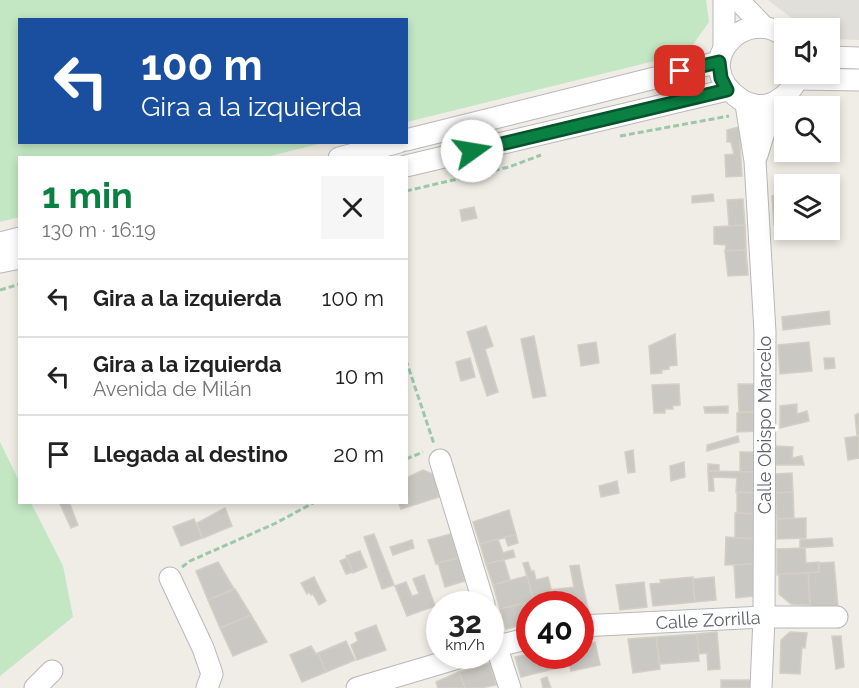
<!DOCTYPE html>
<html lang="es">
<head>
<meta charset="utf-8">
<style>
	body { margin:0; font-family:Raleway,sans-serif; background:#f6f6f6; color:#222; height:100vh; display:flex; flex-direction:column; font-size:22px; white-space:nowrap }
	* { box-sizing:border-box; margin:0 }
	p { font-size:20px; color:#767676 }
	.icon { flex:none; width:33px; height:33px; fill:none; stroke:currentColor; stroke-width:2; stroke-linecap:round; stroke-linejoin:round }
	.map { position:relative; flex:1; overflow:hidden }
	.side { position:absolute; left:18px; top:156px; width:390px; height:348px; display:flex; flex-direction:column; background:#fff; border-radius:0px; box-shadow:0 3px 9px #0003 }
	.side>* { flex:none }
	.guide { position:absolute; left:18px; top:18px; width:390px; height:126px; border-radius:0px; box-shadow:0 3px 9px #0003; background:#1a4fa0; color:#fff; overflow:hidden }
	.buttons { position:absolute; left:774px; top:18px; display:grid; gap:12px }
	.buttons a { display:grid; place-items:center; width:66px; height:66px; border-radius:0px; background:#fff; box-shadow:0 3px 9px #0003; font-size:30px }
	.speed { position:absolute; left:426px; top:591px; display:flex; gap:12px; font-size:30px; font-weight:700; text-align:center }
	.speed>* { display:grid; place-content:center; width:78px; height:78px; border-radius:50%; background:#fff; box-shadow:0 3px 9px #0003; line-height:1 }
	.speed small { font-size:15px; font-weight:400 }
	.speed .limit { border:9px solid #d22; background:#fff; color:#111 }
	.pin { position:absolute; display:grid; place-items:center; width:51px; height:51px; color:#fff; margin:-26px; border-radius:12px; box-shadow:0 3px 9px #0006 }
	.me { position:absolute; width:66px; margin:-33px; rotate:77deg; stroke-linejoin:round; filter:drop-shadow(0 0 4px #0008) }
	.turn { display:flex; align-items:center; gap:21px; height:126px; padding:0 24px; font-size:27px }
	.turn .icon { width:78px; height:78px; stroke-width:2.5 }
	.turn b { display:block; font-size:42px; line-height:51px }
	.round { display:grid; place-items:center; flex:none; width:63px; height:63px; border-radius:0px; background:#f6f6f6 }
	.headline { display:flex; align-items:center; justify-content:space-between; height:102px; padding:0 24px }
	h1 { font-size:36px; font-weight:700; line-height:45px; color:#0b8043 }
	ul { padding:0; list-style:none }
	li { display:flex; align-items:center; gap:18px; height:78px; padding:0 24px; border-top:2px solid #e0e0e0 }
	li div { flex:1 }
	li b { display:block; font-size:22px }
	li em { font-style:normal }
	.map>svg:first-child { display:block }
	.industrial { fill:#e1dfda }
	.green { fill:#c2e7c2 }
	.building { fill:#cac8c3; stroke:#d4cfc4; stroke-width:1.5 }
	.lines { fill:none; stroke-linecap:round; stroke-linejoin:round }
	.minor-casing { stroke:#b6b8bc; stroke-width:23 }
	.path { stroke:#9bc8a8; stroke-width:3; stroke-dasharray:6 3; stroke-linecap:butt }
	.minor { stroke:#fff; stroke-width:21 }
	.route-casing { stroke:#07532c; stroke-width:15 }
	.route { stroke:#0b8043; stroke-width:10 }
	.labels { text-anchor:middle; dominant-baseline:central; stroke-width:6; stroke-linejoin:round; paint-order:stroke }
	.street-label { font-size:18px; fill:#5d6166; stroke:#fff }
</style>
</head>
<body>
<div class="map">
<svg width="859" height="688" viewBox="0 0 859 688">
	<rect width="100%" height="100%" fill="#efede5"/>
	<path class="industrial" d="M768 0H859V40L830 39V28H805Z"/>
	<g class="green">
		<path d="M0 0H706L709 22 687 53 407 122 406 20H20V142L323 143 262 158H20L19 217 0 222Z"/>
		<path d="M0 442 19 481 20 502 31 503 63 566 73 617 0 676Z"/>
	</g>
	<g class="building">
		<path d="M739 127 742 176 726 177 725 155 734 154 731 142H727V130Z"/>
		<path d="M832 179 835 204H830V184H811Z"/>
		<path d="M784 192V222L774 225 772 196Z"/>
		<path d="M713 194 714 201 692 203V196Z"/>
		<path d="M743 199 745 225 729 226 727 200Z"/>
		<path d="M474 207 477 218 462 221 460 210Z"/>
		<path d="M745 225 746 250 725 251 726 245 714 244V227Z"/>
		<path d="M746 250 748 275 728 276 725 251Z"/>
		<path d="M829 311 830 324 783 330 782 317Z"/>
		<path d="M486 326 493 346 485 349 498 392 487 396 467 332Z"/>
		<path d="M675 334 677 365 669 366V369L661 370 662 373 651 374 649 346Z"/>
		<path d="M534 336 546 396 533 398 521 339Z"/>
		<path d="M596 342 599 363 581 366 578 345Z"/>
		<path d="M809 342 812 371 780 374 778 345Z"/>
		<path d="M470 358 475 377 461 381 456 362Z"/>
		<path d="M824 358H834L835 368 825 369Z"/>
		<path d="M679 384 680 405 672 406 673 409H665V413H654L652 385Z"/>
		<path d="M738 384H755L756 412H739Z"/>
		<path d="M797 404V414L807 411 809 421 780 428V406Z"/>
		<path d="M728 406V413H705L704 407Z"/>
		<path d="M756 412 757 431 737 432V413Z"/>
		<path d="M859 413V435H857L855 415Z"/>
		<path d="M738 436 739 442 707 451V445Z"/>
		<path d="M859 436V458L848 460 845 438Z"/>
		<path d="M775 446 793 447 792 458 802 456 804 465H776Z"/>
		<path d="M633 450 635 472 628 473 625 452Z"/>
		<path d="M740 452H758L757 472H740Z"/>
		<path d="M684 462 685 477 671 481 670 466Z"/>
		<path d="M708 464 719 465V471H708Z"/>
		<path d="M423 470 433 474 439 497 401 509 399 504 409 500 406 491V478Z"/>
		<path d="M708 471 757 472 756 493 736 492 737 478 713 477 714 491H709Z"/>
		<path d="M792 473 793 492 776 493 775 474Z"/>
		<path d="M617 481 619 493 601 497 599 486Z"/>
		<path d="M737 492 756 493V514L737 513Z"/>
		<path d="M793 492 794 518 777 519 776 493Z"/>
		<path d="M62 502H69L78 525 71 528 60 504Z"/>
		<path d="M225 508 232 526 203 538 197 523Z"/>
		<path d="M509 510 516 535 480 544 473 522Z"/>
		<path d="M735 513 756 514 755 539 735 538Z"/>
		<path d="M806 518V538L777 539V519Z"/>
		<path d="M194 519 202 538 181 546 173 527Z"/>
		<path d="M374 534 394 585 382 589 364 537Z"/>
		<path d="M451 534 458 558 436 564 428 540Z"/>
		<path d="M516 535 518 543 508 546 505 537Z"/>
		<path d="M726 537 755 539 754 564 725 565Z"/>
		<path d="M832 538 833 546 800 548V540Z"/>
		<path d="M498 539 503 553 513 550 515 557 486 564 480 544Z"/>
		<path d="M412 540 414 548 393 555 390 547Z"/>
		<path d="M805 548 806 563 819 562V572L777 575V549Z"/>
		<path d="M360 551 367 567 353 573 346 556Z"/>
		<path d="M347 558 353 572 346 574 340 561Z"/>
		<path d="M458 558 465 581 445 587 438 563Z"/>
		<path d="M504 560 510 580 493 585 486 564Z"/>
		<path d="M218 562 234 589 208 600 196 571Z"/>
		<path d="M528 562 531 571H534L536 580 548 577 555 604H535L523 563Z"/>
		<path d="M834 562 838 607H810L808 573 819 572V563Z"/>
		<path d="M754 564 753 596 736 598 734 565Z"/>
		<path d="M579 565 583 586 589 613 580 614V604H555L551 590 574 587 570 566Z"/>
		<path d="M808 573 810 605 791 604 779 594V574Z"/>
		<path d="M424 575 435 606 407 616 395 586 406 582 412 596 419 594 413 579Z"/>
		<path d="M527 576 534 601 500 609 493 585Z"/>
		<path d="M314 577 326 601 319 605 313 594 311 595 309 592 307 594 301 583Z"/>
		<path d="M693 577 695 602 653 606 650 584 661 583 660 580Z"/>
		<path d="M714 577 716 600 695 602 693 579Z"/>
		<path d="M644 582 647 607 620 610 616 585Z"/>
		<path d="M235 589 251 615 220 628 208 600Z"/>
		<path d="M469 593 472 604H458L456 597Z"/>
		<path d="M534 601 535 604H530V623L506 629 500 609Z"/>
		<path d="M251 615 267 642 233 656 220 628Z"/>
		<path d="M376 625 386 650 357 660 351 645 358 641 355 633Z"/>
		<path d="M717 632 720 669 708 670 707 653 699 654 697 634Z"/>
		<path d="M790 632 807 633 805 648 802 647 800 674 780 673 781 640Z"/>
		<path d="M697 634 699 661 660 664 656 637Z"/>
		<path d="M832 636H841L844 667 836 669Z"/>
		<path d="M656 637 660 669 633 673 628 639Z"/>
		<path d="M346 641 355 660 326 672 318 653Z"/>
		<path d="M595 642 600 665 571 671 568 656H580V644Z"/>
		<path d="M311 646 316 654 318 653 326 672 302 682 290 655Z"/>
		<path d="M530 654V656H541L545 671 521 677 515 657Z"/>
		<path d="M541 656H568L570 665 545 671Z"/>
		<path d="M490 663 496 685 481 688H465L459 672Z"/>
		<path d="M459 672 465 688H438L436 682Z"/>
		<path d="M547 677 551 688H543L541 679Z"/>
		<rect x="721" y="680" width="31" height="8"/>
	</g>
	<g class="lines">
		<g class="minor-casing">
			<g id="minor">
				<path d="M724 0V46"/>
				<path d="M738 0 764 27"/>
				<path d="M784 36C746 5 688 63 740 99 750 106 765 108 775 102 786 96 797 86 797 74"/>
				<path d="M830 57 859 58"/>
				<path d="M797 79 859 80"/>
				<path d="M746 104 755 161 765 332 764 617 761 688"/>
				<path d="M406 140 719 62"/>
				<path d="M757 155 773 103"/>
				<path d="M339 158 399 142"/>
				<path d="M406 166 727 90"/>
				<path d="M0 243 20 238"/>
				<path d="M0 262 20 258"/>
				<path d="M440 460 484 604"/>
				<path d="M170 578 203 648 212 674 207 688"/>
				<path d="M580 626 764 617H837"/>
				<path d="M490 627 510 688"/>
				<path d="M490 648 530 638"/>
				<path d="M35 688 52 671"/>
				<path d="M357 688 465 656"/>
			</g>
		</g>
		<g class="path">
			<path d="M620 136 729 116"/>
			<path d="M406 191 509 167 541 155"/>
			<path d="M0 290 20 284"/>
			<path d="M406 360 434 444"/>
			<path d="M406 459 423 452"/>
			<path d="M182 567 190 561 274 524 315 502"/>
		</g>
		<use href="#minor" class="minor"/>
	</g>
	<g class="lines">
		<g class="route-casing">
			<path id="route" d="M472 151 727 90 721 78 719 62 680 71"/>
		</g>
		<use href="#route" class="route"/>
	</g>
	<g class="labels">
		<g class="street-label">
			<text transform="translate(764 425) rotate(-90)">Calle Obispo Marcelo</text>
			<text transform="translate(708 620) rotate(-3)">Calle Zorrilla</text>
		</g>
	</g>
</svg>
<div class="buttons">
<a><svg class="icon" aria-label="sound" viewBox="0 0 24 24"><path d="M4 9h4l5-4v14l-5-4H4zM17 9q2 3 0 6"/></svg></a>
<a><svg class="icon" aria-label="search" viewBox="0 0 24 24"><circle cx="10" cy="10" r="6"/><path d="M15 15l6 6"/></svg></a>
<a><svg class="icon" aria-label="layers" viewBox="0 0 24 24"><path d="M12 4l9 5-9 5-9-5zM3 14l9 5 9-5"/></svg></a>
</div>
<div class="speed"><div>32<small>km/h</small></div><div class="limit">40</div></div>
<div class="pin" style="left:680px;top:71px;background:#d93025"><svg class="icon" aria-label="arrive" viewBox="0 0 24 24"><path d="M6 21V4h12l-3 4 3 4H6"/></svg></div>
<svg class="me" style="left:472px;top:151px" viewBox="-20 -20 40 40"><circle r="19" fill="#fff"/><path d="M0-13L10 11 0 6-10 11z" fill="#0b8043"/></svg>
<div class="guide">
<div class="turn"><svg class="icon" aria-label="left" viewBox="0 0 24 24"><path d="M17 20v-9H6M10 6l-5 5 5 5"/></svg><div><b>100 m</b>Gira a la izquierda</div></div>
</div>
<section class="side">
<div class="headline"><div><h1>1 min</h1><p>130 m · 16:19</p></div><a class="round"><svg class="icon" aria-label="close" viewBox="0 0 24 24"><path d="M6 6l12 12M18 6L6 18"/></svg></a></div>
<ul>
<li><svg class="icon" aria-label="left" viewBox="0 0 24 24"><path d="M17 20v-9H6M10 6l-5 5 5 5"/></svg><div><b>Gira a la izquierda</b></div><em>100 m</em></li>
<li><svg class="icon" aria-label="left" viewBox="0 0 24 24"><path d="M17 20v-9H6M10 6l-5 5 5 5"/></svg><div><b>Gira a la izquierda</b><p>Avenida de Milán</p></div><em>10 m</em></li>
<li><svg class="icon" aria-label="arrive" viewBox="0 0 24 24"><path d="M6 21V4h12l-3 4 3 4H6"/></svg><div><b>Llegada al destino</b></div><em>20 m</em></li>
</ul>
</section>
</div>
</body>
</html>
